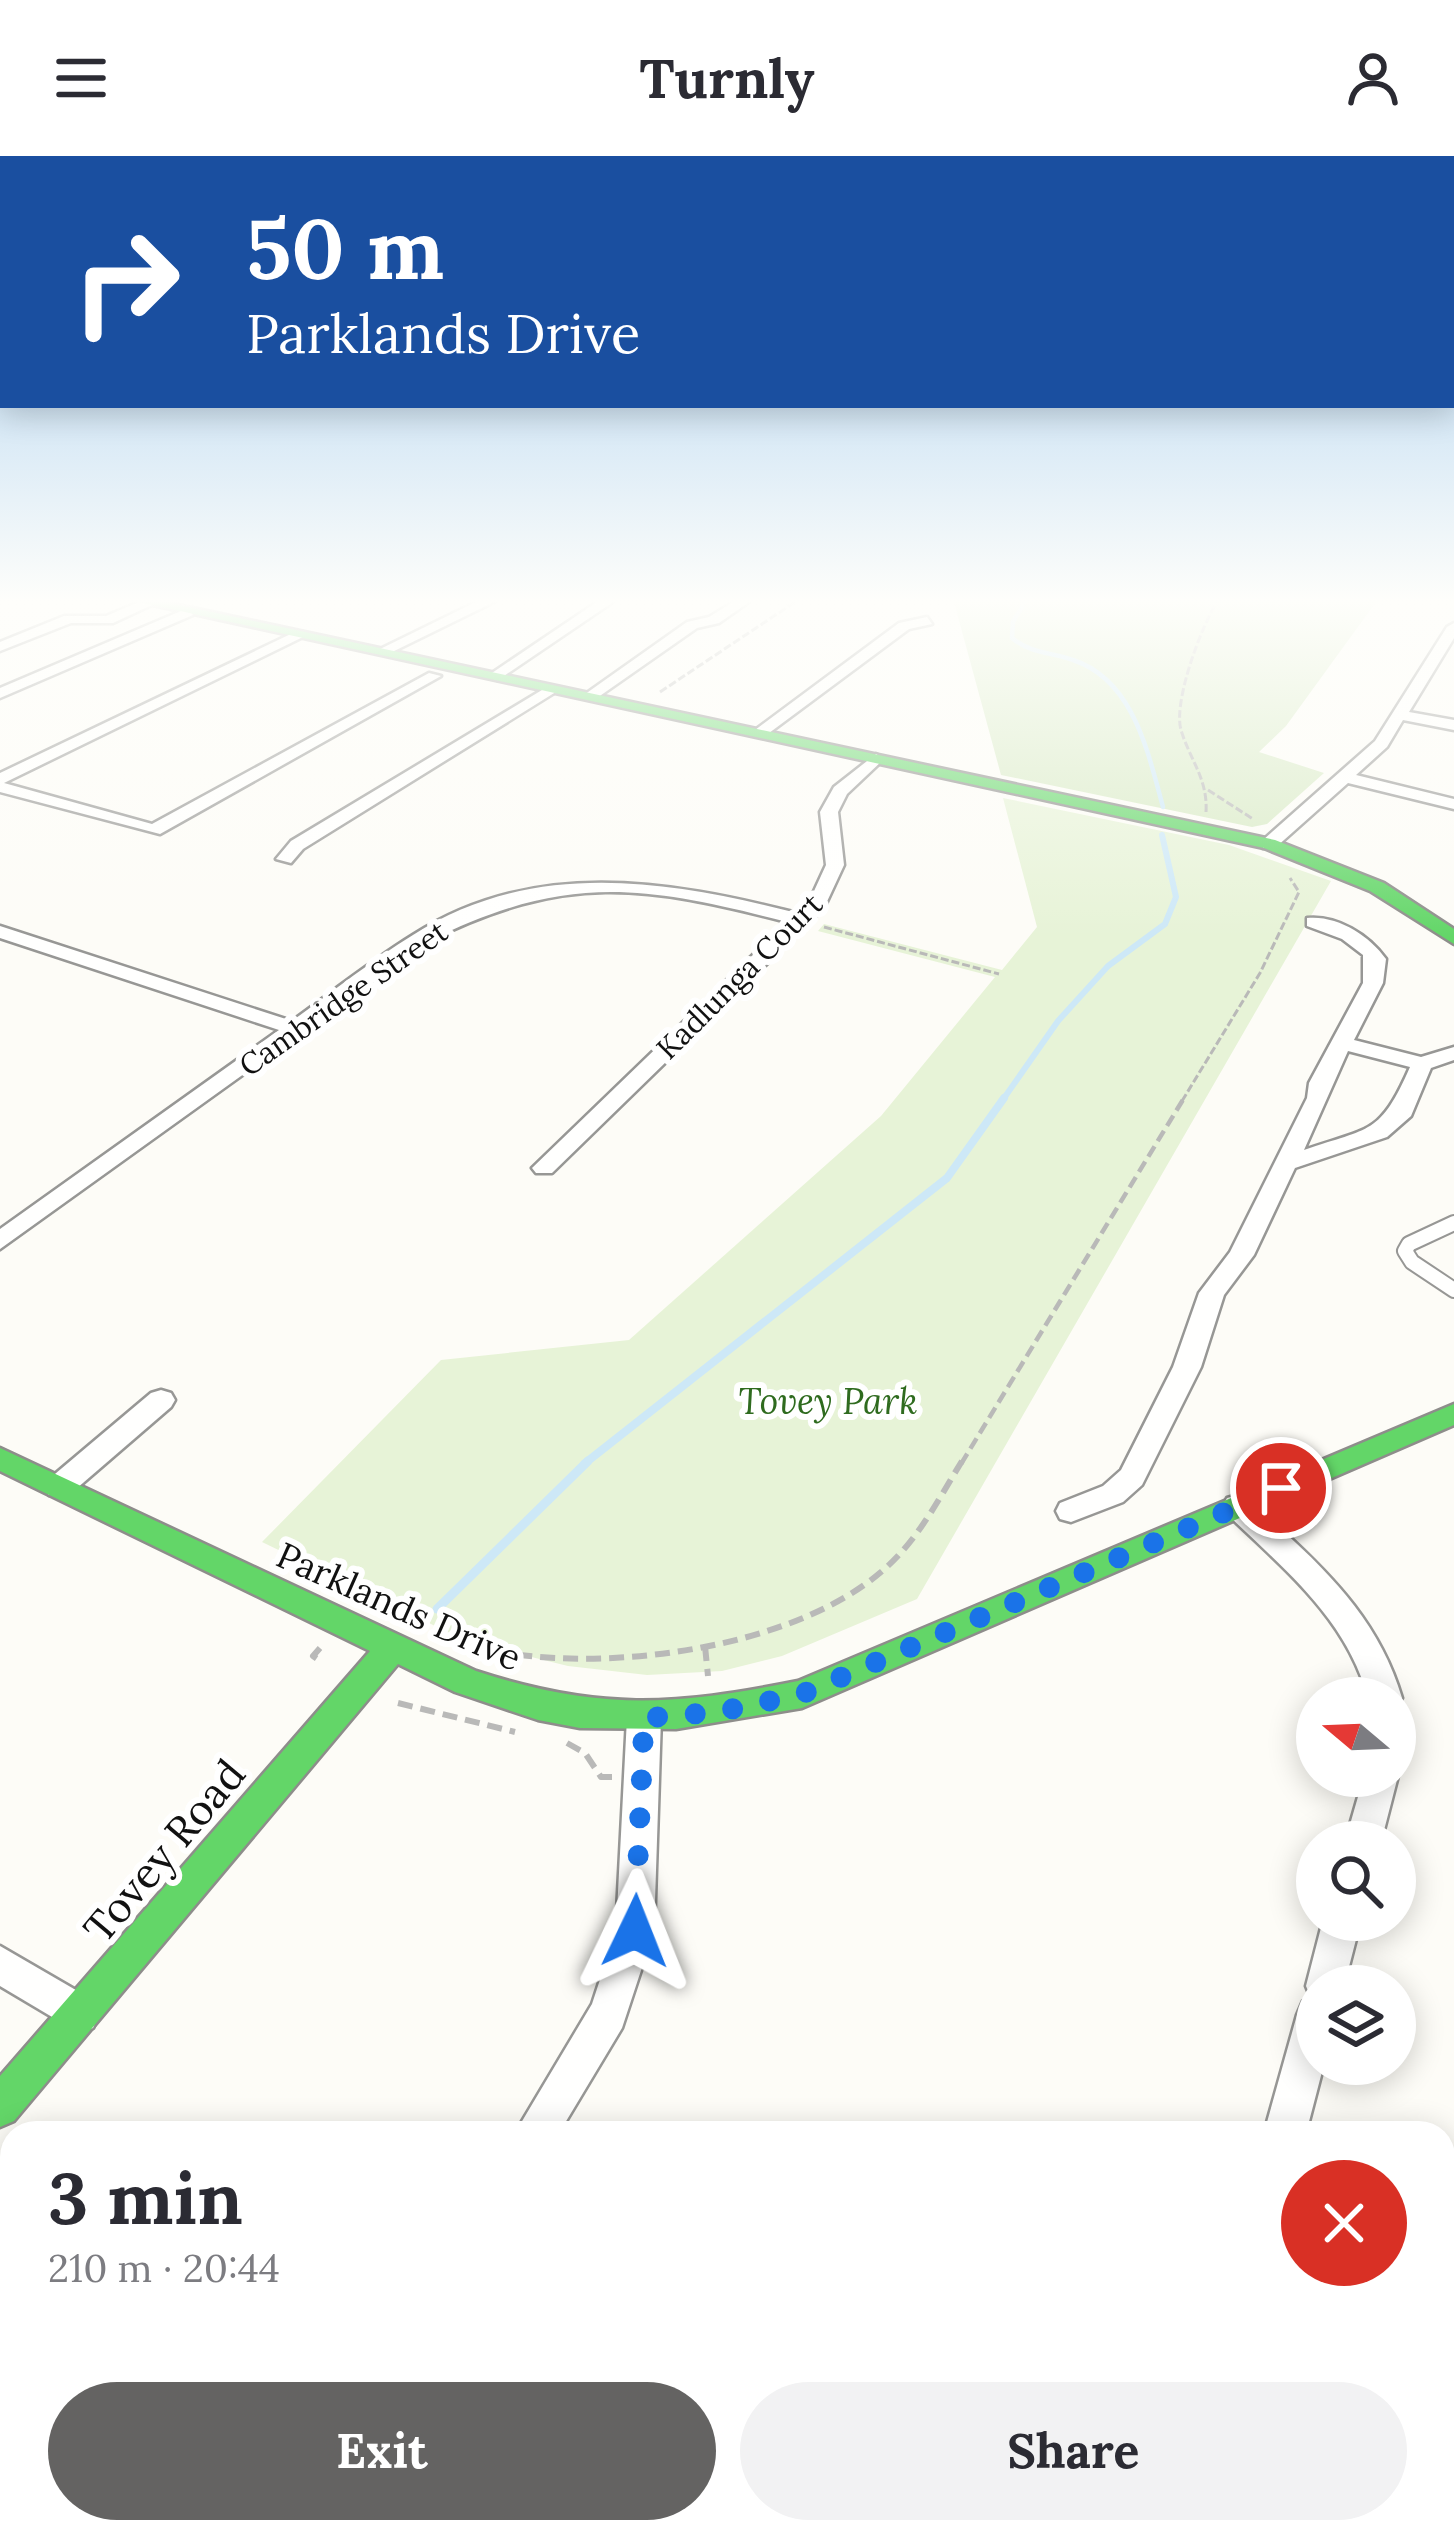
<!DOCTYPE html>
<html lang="en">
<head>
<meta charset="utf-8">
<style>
	body { margin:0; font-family:Lora,serif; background:#f2f2f3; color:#2b2b33; height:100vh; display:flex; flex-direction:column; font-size:45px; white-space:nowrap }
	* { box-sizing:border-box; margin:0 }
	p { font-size:39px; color:#7c7c81 }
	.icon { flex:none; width:66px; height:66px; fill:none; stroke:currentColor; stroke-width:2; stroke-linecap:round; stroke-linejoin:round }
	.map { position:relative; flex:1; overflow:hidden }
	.drawer { position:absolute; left:0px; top:1965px; width:1455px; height:423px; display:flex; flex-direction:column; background:#fff; border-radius:36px 36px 0 0; box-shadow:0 6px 30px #0003 }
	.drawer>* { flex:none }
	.hud { position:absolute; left:0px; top:0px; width:1455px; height:252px; box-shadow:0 6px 30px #0003; background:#1a4fa0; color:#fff; overflow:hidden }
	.needle { width:78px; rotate:289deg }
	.controls { position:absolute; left:1296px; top:1521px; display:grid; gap:24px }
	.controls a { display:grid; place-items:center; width:120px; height:120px; border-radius:50%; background:#fff; box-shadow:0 6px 30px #0003; font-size:60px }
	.pin { position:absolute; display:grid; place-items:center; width:102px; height:102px; color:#fff; margin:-51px; border:6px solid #fff; border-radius:50%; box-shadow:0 3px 12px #0007 }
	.me { position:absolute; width:132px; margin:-66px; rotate:2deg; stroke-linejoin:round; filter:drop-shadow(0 0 9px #0008) }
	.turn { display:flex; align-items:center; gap:42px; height:252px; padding:0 48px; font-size:54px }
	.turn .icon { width:156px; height:156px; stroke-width:2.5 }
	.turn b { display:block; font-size:84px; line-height:102px }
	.round { display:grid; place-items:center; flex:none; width:126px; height:126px; border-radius:63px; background:#f2f2f3 }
	.overview { display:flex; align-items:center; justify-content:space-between; height:204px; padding:0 48px }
	h1 { font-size:72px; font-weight:800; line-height:90px }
	.cta { display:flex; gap:24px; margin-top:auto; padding:24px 48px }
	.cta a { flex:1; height:138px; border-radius:72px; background:#646362; color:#fff; font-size:48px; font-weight:800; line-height:138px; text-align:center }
	.cta a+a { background:#f2f2f3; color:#2b2b33 }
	header { display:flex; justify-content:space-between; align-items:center; height:156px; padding:0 48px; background:#fff; font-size:54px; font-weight:800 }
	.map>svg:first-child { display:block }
	.green { fill:#e7f3d7 }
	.forest { fill:#d8eac5 }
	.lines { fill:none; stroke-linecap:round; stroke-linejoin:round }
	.stream-far3 { stroke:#cde8f7; stroke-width:4.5 }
	.stream-far2 { stroke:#cde8f7; stroke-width:6 }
	.stream-far1 { stroke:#cde8f7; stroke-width:8 }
	.stream { stroke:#cde8f7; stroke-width:9 }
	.lane-casing { stroke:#979795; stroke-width:18 }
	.street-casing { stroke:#979795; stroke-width:5 }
	.fast-casing { stroke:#8e8d8b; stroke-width:5 }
	.path-far2 { stroke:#b9b9b8; stroke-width:3; stroke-dasharray:8 3; stroke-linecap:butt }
	.path-far1 { stroke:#b9b9b8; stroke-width:4.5; stroke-dasharray:12 6; stroke-linecap:butt }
	.path { stroke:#b9b9b8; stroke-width:6; stroke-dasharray:15 8; stroke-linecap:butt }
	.lane { stroke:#fffffe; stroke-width:14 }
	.street { fill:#fffffe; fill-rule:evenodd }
	.fast { fill:#63d668; fill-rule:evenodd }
	.route { stroke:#1a73e8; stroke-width:21; stroke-dasharray:0 37.8 }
	.labels { text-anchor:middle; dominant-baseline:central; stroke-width:12; stroke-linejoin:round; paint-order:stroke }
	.far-street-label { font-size:30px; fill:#111; stroke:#fff }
	.park-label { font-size:36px; font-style:italic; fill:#2f6b1f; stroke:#fff }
	.street-label { font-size:36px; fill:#111; stroke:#fff }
	.near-street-label { font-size:42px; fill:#111; stroke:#fff }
</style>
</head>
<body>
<header><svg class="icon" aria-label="menu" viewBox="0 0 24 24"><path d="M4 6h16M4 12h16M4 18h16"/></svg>Turnly<svg class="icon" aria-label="person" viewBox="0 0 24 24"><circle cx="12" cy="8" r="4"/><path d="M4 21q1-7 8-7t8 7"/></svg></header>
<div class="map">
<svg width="1454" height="2387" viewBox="0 0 1454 2387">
	<rect width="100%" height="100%" fill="#fdfcf7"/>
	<path class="green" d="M1003 642 1229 689 1331 725 917 1443 782 1500 722 1515 647 1519 568 1510 466 1485 262 1386 441 1204 629 1184 881 960 995 821 818 775 824 768 1002 814 1037 771Z"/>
	<path class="forest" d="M954 446H1376L1286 570 1259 596 1324 617 1267 668 1252 671 1001 619Z"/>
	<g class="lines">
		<path class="stream-far3" d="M1025 446 1013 466 1012 482C1031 498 1051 496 1073 504 1134 524 1148 597 1163 651"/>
		<path class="stream-far2" d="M1002 945 1058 865 1108 810 1165 768 1176 741 1162 679"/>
		<path class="stream-far1" d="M584 1308 947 1022 1004 942"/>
		<path class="stream" d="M437 1453 588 1305"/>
		<g class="lane-casing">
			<path id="lane" d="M1454 1067 1409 1088 1405 1095 1412 1106 1454 1134"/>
		</g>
		<g class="street-casing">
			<g id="street">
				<path d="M139 446 156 447 113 467H71L0 495V486L64 460H106Z"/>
				<path d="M476 446H494L386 499 374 496Z"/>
				<path d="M597 446H613L498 524 486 521Z"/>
				<path d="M733 446H749L719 467 697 472 594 544 581 541 687 466 709 461Z"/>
				<path d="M188 452 193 459 0 542V532Z"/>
				<path d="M927 461 932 468 909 473 765 580 751 577 899 467Z"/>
				<path d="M1454 467V482L1409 556 1454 564V574L1403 564 1387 591 1356 619 1454 643V653L1348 627 1275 692H1263V684L1375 585 1447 471Z"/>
				<path d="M295 476 307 479 4 627 152 668 429 517 441 520 160 678 0 636V617Z"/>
				<path d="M547 531 559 534 303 693 291 707 276 703 291 685Z"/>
				<path d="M876 598 884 603 847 638 838 656 844 709 824 752 552 1017H536L532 1012 787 766C643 729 566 717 429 785L0 1093V1073L279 874 0 782V770L292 865C332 836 371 805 413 779 533 702 667 724 797 757L809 746 826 709 820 656 834 631Z"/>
				<path d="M1307 762C1337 759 1369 779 1386 803L1383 827 1354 884 1421 901 1454 891V904L1431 912 1411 960 1387 981 1295 1012 1254 1099 1224 1139 1201 1211 1142 1329 1123 1346 1071 1366 1060 1363 1056 1355 1060 1347 1103 1330 1121 1314 1173 1211 1199 1137 1230 1096 1307 942 1309 927 1363 827V799L1342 783 1307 770ZM1348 895 1410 911C1380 979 1371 971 1304 994Z"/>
				<path d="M161 1234 171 1237 175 1244 171 1251 69 1339H49L44 1331 49 1323 151 1237Z"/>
				<path d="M1238 1339C1256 1344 1269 1361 1282 1374 1336 1423 1381 1471 1402 1542L1397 1552 1395 1542H1368C1347 1463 1284 1413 1227 1358L1223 1350 1227 1342Z"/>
				<path d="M644 1548 656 1552 661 1562 654 1775 622 1872 559 1977H515L592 1848 616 1775 627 1562 632 1552Z"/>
				<path d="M1395 1613 1398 1620 1381 1686H1345L1364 1620H1395Z"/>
				<path d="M1323 1764H1361L1344 1830H1317V1908H1324L1306 1977H1264L1297 1859 1303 1845 1311 1842 1306 1830Z"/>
				<path d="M0 1790 93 1844 99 1858 93 1872 79 1877 0 1830Z"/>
				<path d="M269 2376H320L316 2387H265Z"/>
				<path d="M750 2376H811L815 2387H754Z"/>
			</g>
		</g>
		<g class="fast-casing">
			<g id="fast">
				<path d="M139 446H165L1275 684 1384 727 1454 773V788L1370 735 1264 692Z"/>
				<path d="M1454 1248V1269L802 1552 676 1573 580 1572 538 1564 455 1536 398 1508 14 1965 0 1971V1920L370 1495 0 1315V1292L476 1515C599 1555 673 1550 798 1525Z"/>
			</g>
		</g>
		<g class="path-far2">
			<path d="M660 536 795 446"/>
			<path d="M1208 634 1253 663"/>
			<path d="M1206 656C1208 623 1190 604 1181 574 1173 546 1201 471 1217 446"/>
			<path d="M824 771 999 818"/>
			<path d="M1182 945 1260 817 1299 736 1290 722"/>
		</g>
		<path class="path-far1" d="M961 1308 1184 942"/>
		<g class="path">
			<path d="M451 1480C471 1486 492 1495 513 1498 623 1514 794 1490 881 1416 917 1386 938 1344 962 1305"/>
			<path d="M705 1490 708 1520"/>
			<path d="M320 1492 313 1500 323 1507"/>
			<path d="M398 1547 515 1576"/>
			<path d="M567 1587 585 1597 601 1621H612"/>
		</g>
		<use href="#lane" class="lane"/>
		<use href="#street" class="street"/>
		<use href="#fast" class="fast"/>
	</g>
	<linearGradient id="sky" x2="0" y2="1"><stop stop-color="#9dc9ee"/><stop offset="0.57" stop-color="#fefefb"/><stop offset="1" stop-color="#fefefb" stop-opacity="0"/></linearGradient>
	<rect width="1454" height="781" fill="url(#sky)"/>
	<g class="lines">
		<path class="route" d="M635 1775 644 1562 718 1556 802 1538 1281 1332"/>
	</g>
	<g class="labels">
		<g class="far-street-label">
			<text transform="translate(739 820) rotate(-45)">Kadlunga Court</text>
			<text transform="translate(343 842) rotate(-35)">Cambridge Street</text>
		</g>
		<g class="park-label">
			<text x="828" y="1245">Tovey Park</text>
		</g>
		<g class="street-label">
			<text transform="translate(399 1450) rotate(24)">Parklands Drive</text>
		</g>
		<g class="near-street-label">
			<text transform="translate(164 1695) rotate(-50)">Tovey Road</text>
		</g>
	</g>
</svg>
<div class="controls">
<a><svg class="needle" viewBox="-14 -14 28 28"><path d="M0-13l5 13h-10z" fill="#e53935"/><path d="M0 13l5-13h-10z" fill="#7c7c81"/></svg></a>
<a><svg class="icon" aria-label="search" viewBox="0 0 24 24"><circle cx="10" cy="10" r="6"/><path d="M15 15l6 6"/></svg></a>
<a><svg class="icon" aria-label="layers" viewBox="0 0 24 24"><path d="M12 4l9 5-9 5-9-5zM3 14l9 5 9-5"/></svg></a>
</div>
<div class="pin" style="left:1281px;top:1332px;background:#d93025"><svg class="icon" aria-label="arrive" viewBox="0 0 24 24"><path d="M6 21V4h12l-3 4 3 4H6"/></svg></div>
<svg class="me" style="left:635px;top:1775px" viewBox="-20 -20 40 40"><path d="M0-17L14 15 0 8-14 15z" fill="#1a73e8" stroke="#fff" stroke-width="4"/></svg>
<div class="hud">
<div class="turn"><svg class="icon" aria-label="right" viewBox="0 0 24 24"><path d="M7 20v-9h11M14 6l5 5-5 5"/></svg><div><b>50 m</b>Parklands Drive</div></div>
</div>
<section class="drawer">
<div class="overview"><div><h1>3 min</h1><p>210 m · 20:44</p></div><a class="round" style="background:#d93025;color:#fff"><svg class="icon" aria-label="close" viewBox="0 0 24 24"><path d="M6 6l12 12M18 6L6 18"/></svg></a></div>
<div class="cta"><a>Exit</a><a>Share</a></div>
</section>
</div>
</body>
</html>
